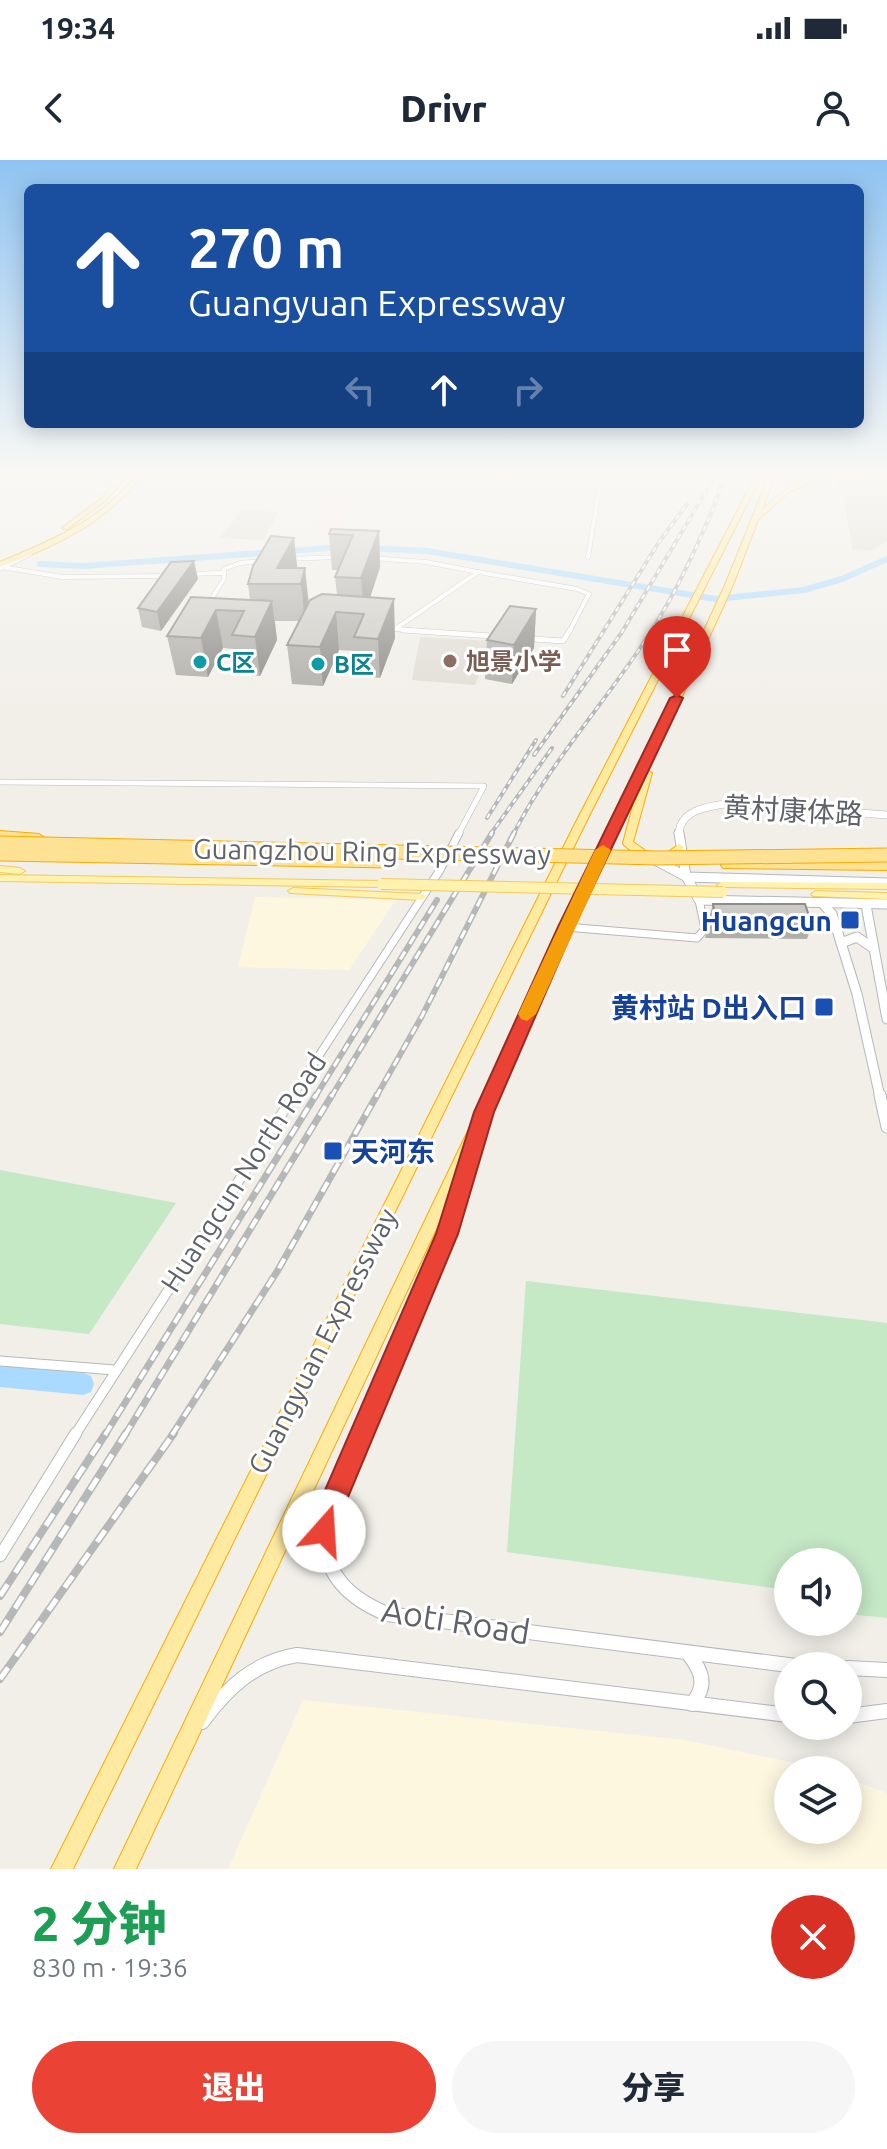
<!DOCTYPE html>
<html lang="zh">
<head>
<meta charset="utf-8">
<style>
	body { margin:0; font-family:Ubuntu,"Noto Sans SC",sans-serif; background:#f6f6f7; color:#1f2937; height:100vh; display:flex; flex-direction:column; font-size:30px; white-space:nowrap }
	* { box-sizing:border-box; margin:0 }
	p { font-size:26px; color:#747a83 }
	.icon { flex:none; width:44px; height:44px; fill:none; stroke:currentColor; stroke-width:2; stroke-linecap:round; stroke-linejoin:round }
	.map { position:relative; height:1709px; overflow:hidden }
	.details { display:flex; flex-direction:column; background:#fff; flex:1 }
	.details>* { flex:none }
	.banner { position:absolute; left:24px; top:24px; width:840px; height:244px; border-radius:12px; box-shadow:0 4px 20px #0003; background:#1a4fa0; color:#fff; overflow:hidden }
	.fabs { position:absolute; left:774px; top:1388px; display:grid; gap:16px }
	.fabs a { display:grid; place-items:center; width:88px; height:88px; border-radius:50%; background:#fff; box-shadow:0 4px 20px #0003; font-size:40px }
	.pin { position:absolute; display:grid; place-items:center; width:68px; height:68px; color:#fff; margin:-82px -34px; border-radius:50% 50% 50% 0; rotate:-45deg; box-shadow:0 0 8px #0007 }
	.pin .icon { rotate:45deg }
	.me { position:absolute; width:88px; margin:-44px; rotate:19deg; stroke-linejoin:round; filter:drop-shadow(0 0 6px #0008) }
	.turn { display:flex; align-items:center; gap:28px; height:168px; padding:0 32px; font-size:36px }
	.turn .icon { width:104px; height:104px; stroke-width:2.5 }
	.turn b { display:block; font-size:56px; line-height:68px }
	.lanes { display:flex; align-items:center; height:76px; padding:0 32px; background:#0003; justify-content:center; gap:40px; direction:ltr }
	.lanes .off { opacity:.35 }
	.round { display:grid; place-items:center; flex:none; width:84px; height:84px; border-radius:42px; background:#f6f6f7 }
	.overview { display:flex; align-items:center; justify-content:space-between; height:136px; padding:0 32px }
	h1 { font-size:48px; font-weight:800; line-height:60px; color:#1e9e55 }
	.primary-button { display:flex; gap:16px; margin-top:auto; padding:16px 32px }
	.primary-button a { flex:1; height:92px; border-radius:48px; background:#ea4335; color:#fff; font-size:32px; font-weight:800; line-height:92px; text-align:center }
	.primary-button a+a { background:#f6f6f7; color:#1f2937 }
	.status { display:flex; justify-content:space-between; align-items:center; height:56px; padding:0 40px; background:#fff; direction:ltr }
	.status svg { height:22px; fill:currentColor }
	header { display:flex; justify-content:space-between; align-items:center; height:104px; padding:0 32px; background:#fff; font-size:36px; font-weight:800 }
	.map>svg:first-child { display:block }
	.commercial { fill:#fef7e0 }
	.education { fill:#e1ded6 }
	.medical { fill:#fce8e6 }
	.green { fill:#c5e8c5 }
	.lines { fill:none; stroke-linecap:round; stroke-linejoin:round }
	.canal { stroke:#aadaff; stroke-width:6 }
	.river { fill:#aadaff; fill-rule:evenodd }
	.minor-far4-casing { stroke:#b5b8bc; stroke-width:5 }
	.minor-far3-casing { stroke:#b5b8bc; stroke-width:6 }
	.minor-far2-casing { stroke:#b5b8bc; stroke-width:9 }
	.minor-far1-casing { stroke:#b5b8bc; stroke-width:11 }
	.minor-casing { stroke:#b5b8bc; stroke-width:13 }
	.tertiary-far4-casing { stroke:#b5b8bc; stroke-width:6 }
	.tertiary-far3-casing { stroke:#b5b8bc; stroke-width:8 }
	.tertiary-far2-casing { stroke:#b5b8bc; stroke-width:11 }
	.tertiary-far1-casing { stroke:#b5b8bc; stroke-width:13 }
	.tertiary-casing { stroke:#b5b8bc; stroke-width:16 }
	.primary-casing { stroke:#f2c960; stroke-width:2 }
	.trunk-casing { stroke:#f9ab00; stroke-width:2 }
	.motorway-casing { stroke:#f9ab00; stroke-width:2 }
	.minor-far4 { stroke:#fff; stroke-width:4 }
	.minor-far3 { stroke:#fff; stroke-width:5 }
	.minor-far2 { stroke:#fff; stroke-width:7 }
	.minor-far1 { stroke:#fff; stroke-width:9 }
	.minor { stroke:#fff; stroke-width:11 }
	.tertiary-far4 { stroke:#fff; stroke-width:5 }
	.tertiary-far3 { stroke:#fff; stroke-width:7 }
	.tertiary-far2 { stroke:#fff; stroke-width:9 }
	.tertiary-far1 { stroke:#fff; stroke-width:11 }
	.tertiary { stroke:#fff; stroke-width:14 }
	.primary { fill:#fff2af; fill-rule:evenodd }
	.trunk { fill:#feeaa1; fill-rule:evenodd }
	.motorway { fill:#fde293; fill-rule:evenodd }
	.rail-far3-casing { stroke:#b6b7b8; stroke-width:4 }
	.rail-far2-casing { stroke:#b6b7b8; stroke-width:6 }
	.rail-far1-casing { stroke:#b6b7b8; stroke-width:7 }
	.rail-casing { stroke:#b6b7b8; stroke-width:8 }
	.rail-far3 { stroke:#fff; stroke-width:2; stroke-dasharray:5; stroke-linecap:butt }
	.rail-far2 { stroke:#fff; stroke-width:3; stroke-dasharray:9; stroke-linecap:butt }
	.rail-far1 { stroke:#fff; stroke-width:4; stroke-dasharray:11; stroke-linecap:butt }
	.rail { stroke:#fff; stroke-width:5; stroke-dasharray:14; stroke-linecap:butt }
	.primary-bridge-casing { stroke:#f2c960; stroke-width:12; stroke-linecap:butt }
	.motorway-bridge-casing { stroke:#f9ab00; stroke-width:15; stroke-linecap:butt }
	.primary-bridge { stroke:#fff2af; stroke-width:10 }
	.motorway-bridge { stroke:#fde293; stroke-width:13 }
	.wall { fill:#afaea9 }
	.shaded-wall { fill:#8f8d8a }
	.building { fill:#cccac5; stroke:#8f8d8a; stroke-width:2 }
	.route { fill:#ea4335; stroke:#982c22; stroke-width:2 }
	.slow { fill:#f59e0b }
	.education-dot { fill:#8d6e63; stroke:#fff; stroke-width:3 }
	.culture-dot { fill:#0f9aa8; stroke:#fff; stroke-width:3 }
	.transit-dot { fill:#1a4fb4; stroke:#fff; stroke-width:3 }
	.labels { text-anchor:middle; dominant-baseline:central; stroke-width:6; stroke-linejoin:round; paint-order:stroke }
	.far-education-label { font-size:24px; font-weight:bold; fill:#785e54; stroke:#fff; text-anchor:start }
	.far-culture-label { font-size:24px; font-weight:bold; fill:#0d838f; stroke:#fff; text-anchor:start }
	.street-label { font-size:28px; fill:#5f6368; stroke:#fff }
	.transit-label { font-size:28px; font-weight:bold; fill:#164399; stroke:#fff; text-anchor:end }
	.near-street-label { font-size:34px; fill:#5f6368; stroke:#fff }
</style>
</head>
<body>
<div class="status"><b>19:34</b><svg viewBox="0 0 49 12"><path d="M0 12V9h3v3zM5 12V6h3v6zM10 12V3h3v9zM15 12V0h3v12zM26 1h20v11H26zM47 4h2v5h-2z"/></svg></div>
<header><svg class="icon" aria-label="back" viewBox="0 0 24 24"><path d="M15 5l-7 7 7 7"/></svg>Drivr<svg class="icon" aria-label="person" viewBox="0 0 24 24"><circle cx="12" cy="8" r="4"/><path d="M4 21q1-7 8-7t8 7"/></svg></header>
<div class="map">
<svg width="887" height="1709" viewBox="0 0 887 1709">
	<rect width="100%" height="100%" fill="#f1efe8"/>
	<g class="commercial">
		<path d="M255 737 396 740 349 810 238 807Z"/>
		<path d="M303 1540 685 1580 818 1608 824 1610H788V1670H848V1619L887 1633V1709H228Z"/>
	</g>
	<g class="education">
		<path d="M841 320 887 322V381L872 390 853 391 843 336 836 322Z"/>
		<path d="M242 350 279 352 263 380 220 378Z"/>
		<path d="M420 477 493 481 475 525 412 520Z"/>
	</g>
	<path class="medical" d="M330 336 353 337 336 373 312 372Z"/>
	<g class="green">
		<path d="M0 1010 176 1043 89 1174 0 1164Z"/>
		<path d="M526 1121 887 1163V1458L848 1454V1402H788V1430L507 1392Z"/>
	</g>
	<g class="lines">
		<g class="canal">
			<path d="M367 388 427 391 716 439 804 430 842 419 887 399"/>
			<path d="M40 404 84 406 343 387"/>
		</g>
		<path class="river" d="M0 1205 83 1213 91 1216 94 1224 91 1232 83 1235 0 1227Z"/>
		<g class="minor-far4-casing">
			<g id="minor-far4">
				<path d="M588 397 602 313"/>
				<path d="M371 398 426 402 478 412"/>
				<path d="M287 399 339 397"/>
				<path d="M2 407 62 417 167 416"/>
				<path d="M187 414 223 413"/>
				<path d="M207 446 224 419V409L240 403 263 401"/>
				<path d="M431 472 395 469 478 412 577 429 589 434 569 472"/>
			</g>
		</g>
		<g class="minor-far3-casing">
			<g id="minor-far3">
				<path d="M403 470 563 481 570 470"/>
				<path d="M0 622 484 626 458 675"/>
			</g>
		</g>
		<g class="minor-far2-casing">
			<g id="minor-far2">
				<path d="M566 767 697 778 705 769 699 740"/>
				<path d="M292 937 440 710 459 673"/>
			</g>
		</g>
		<g class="minor-far1-casing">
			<g id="minor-far1">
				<path d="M0 1201 115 1210"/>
				<path d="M75 1275 294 935"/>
			</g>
		</g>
		<g class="minor-casing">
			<path id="minor" d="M0 1396 76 1273"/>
		</g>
		<g class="tertiary-far4-casing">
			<path id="tertiary-far4" d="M0 408 29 394"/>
		</g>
		<g class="tertiary-far3-casing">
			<path id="tertiary-far3" d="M679 675C679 649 711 646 731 643L887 655"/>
		</g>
		<g class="tertiary-far2-casing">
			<g id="tertiary-far2">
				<path d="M679 673 686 716 699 740 887 744"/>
				<path d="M655 700 687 717 887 723"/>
				<path d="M824 745 832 754 857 834 880 937"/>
				<path d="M866 745 887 859"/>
				<path d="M841 783 857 777 873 788"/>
			</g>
		</g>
		<g class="tertiary-far1-casing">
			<g id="tertiary-far1">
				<path d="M880 935 887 967"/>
				<path d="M361 1275 447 1074 477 977"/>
			</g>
		</g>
		<g class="tertiary-casing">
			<g id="tertiary">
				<path d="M362 1273C332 1345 289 1413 387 1454L796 1506"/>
				<path d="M688 1493C702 1511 708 1525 692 1544"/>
				<path d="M848 1508 887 1510"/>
				<path d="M848 1556 887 1551"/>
				<path d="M202 1562C227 1528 254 1502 297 1495L788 1555"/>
			</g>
		</g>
		<g class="primary-casing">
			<g id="primary">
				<path d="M0 706 20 708 25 711 20 714 0 712Z"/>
				<path d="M0 715 381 721 386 724 381 727 0 721Z"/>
				<path d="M722 722 887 723V729L719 727 717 725Z"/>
				<path d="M293 728 422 734 427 737 422 740 290 733 288 731Z"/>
				<path d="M816 731 887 733V739L813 736 811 734Z"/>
			</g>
		</g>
		<g class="trunk-casing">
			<g id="trunk">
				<path d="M124 313H130L105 341 67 369H63V367L101 339Z"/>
				<path d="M138 313H144C109 361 55 387 0 407V402C54 379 101 361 138 313Z"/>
				<path d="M757 313H763L588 658 73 1709H51L578 658Z"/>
				<path d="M770 313H776L762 350C802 310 833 311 887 316V320L851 317 814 321 789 332 758 360 733 425 648 611 652 613 633 682 646 691 658 694 667 693 679 684 684 687C683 689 677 696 675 697 659 707 636 696 624 685L623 683 635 638 572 767 491 952 136 1709H114L477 952 560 767 646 596 725 425Z"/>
			</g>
		</g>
		<g class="motorway-casing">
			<g id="motorway">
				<path d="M0 671 39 674 45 678 39 682 0 679Z"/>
				<path d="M727 701 887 702V710L723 708 721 705Z"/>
			</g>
		</g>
		<use href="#minor-far4" class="minor-far4"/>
		<use href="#minor-far3" class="minor-far3"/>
		<use href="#minor-far2" class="minor-far2"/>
		<use href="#minor-far1" class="minor-far1"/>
		<use href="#minor" class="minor"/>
		<use href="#tertiary-far4" class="tertiary-far4"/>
		<use href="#tertiary-far3" class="tertiary-far3"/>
		<use href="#tertiary-far2" class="tertiary-far2"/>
		<use href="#tertiary-far1" class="tertiary-far1"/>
		<use href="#tertiary" class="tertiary"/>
		<use href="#primary" class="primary"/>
		<use href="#trunk" class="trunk"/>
		<use href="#motorway" class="motorway"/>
		<g class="rail-far3-casing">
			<g id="rail-far3">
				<path d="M563 536 659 382 687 344"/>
				<path d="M534 595 622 472 717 313"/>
				<path d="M487 658 536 580"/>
				<path d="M490 675 552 588"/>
				<path d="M513 675C550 602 606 542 650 473 682 423 706 368 727 313"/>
			</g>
		</g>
		<g class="rail-far2-casing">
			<g id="rail-far2">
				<path d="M315 937 437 740"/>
				<path d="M331 937 492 673"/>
				<path d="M376 937 422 856 514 673"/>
			</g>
		</g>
		<g class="rail-far1-casing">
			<g id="rail-far1">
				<path d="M105 1275 316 935"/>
				<path d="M125 1275 332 935"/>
				<path d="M172 1275 278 1110 377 935"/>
			</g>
		</g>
		<g class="rail-casing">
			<g id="rail">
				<path d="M0 1436 106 1273"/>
				<path d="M0 1472 126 1273"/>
				<path d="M0 1519 174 1273"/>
			</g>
		</g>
		<use href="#rail-far3" class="rail-far3"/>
		<use href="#rail-far2" class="rail-far2"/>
		<use href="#rail-far1" class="rail-far1"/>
		<use href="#rail" class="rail"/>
		<g class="primary-bridge-casing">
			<path id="primary-bridge" d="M381 724 723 732"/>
		</g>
		<g class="motorway-bridge-casing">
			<g id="motorway-bridge">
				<path d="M0 683 658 698 887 695"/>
				<path d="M0 694 388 701"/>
			</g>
		</g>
		<use href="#primary-bridge" class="primary-bridge"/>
		<use href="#motorway-bridge" class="motorway-bridge"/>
	</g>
	<g class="wall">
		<path d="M379 371 380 407 370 438 395 478 380 518 357 516 355 491 339 490 323 526 292 524 287 485 299 461H275L277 480 260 516 238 514 234 489 223 488 208 517 176 515 167 476 191 437 250 440 248 424 298 408 308 444 337 435 335 417 338 410H332L329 374Z"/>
		<path d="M198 419 161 471 142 467 138 448Z"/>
		<path d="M536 449 534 488 512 524 485 519 487 480Z"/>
		<path d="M713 744 812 765 807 779 705 778 710 763 709 758Z"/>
	</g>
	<g class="shaded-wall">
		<path d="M379 371 380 407 364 456 361 418Z"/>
		<path d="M294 378 298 414 277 408Z"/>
		<path d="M194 401 198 419 161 471 157 452Z"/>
		<path d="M305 408 309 446 305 461 301 424Z"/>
		<path d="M394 439 395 478 380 518 378 479Z"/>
		<path d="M272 441 277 480 260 516 255 477Z"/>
		<path d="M536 449 534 488 512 524 514 485Z"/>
		<path d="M216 450 223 488 208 517 201 478Z"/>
		<path d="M336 452 339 490 323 526 320 487Z"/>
	</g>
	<g class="building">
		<path d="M331 369 379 371 361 418 335 417 353 375 329 374Z"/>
		<path d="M271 376 294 378 277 408H305L301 424H248L253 406Z"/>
		<path d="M194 401 157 452 138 448 171 402Z"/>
		<path d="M322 434 394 439 378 479 354 477 364 454 336 452 320 487 287 485 310 440Z"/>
		<path d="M191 437 272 441 255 477 232 475 244 451 216 450 201 478 167 476Z"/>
		<path d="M510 446 536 449 514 485 487 480Z"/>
		<path d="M713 744H805L812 765 709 764 715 756Z"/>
	</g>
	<linearGradient id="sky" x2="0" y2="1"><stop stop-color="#8fc3f1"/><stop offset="0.57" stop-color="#f9f8f5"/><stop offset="1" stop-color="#f9f8f5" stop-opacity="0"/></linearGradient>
	<rect width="887" height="552" fill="url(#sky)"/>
	<path class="route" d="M677 535 683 538 574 767 494 952 458 1074 348 1337 334 1380 324 1384 315 1380 311 1371 322 1337 436 1074 474 952 558 767 670 538Z"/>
	<path class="slow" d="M603 685 611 690 536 854 527 861 521 859 518 854 595 690Z"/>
	<circle class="education-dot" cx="450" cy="501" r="8"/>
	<g class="culture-dot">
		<circle cx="200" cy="502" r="8"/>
		<circle cx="318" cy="504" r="8"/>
	</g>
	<g class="transit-dot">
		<rect x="840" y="750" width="20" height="20" rx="4"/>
		<rect x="814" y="837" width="20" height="20" rx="4"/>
		<rect x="323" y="981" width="20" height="20" rx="4"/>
	</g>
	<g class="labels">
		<g class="far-education-label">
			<text x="466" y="501">旭景小学</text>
		</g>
		<g class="far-culture-label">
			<text x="216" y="502">C区</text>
			<text x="334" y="504">B区</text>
		</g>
		<g class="street-label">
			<text transform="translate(793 650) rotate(3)">黄村康体路</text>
			<text transform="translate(372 691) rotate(1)">Guangzhou Ring Expressway</text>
			<text transform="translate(243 1012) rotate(-57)">Huangcun North Road</text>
			<text transform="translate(322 1181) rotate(-63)">Guangyuan Expressway</text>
		</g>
		<g class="transit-label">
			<text x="832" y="760">Huangcun</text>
			<text x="806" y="847">黄村站 D出入口</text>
			<text x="351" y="991" text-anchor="start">天河东</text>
		</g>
		<g class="near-street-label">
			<text transform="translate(456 1460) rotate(9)">Aoti Road</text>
		</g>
	</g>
</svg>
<div class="fabs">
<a><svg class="icon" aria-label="sound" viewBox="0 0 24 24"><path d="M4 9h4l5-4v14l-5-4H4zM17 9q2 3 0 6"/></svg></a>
<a><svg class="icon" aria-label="search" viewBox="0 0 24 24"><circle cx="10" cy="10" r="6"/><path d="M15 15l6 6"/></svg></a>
<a><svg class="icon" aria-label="layers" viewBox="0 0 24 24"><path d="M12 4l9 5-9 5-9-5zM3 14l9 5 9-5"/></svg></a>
</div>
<div class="pin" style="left:677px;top:538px;background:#d93025"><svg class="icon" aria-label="arrive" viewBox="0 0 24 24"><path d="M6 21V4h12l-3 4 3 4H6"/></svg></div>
<svg class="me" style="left:324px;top:1371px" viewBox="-20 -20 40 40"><circle r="19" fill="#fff"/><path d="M0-13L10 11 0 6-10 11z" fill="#ea4335"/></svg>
<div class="banner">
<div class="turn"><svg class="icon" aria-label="ahead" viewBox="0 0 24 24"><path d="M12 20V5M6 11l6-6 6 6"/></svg><div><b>270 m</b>Guangyuan Expressway</div></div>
<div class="lanes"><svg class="icon off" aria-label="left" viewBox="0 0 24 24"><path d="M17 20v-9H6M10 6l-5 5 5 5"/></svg><svg class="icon" aria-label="ahead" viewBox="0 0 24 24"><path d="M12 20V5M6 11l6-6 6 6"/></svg><svg class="icon off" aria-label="right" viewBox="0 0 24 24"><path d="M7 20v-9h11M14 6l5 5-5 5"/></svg></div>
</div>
</div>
<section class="details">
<div class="overview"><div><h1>2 分钟</h1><p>830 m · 19:36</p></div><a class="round" style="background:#d93025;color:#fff"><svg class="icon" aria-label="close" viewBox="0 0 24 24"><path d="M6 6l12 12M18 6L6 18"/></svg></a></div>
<div class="primary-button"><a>退出</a><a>分享</a></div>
</section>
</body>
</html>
